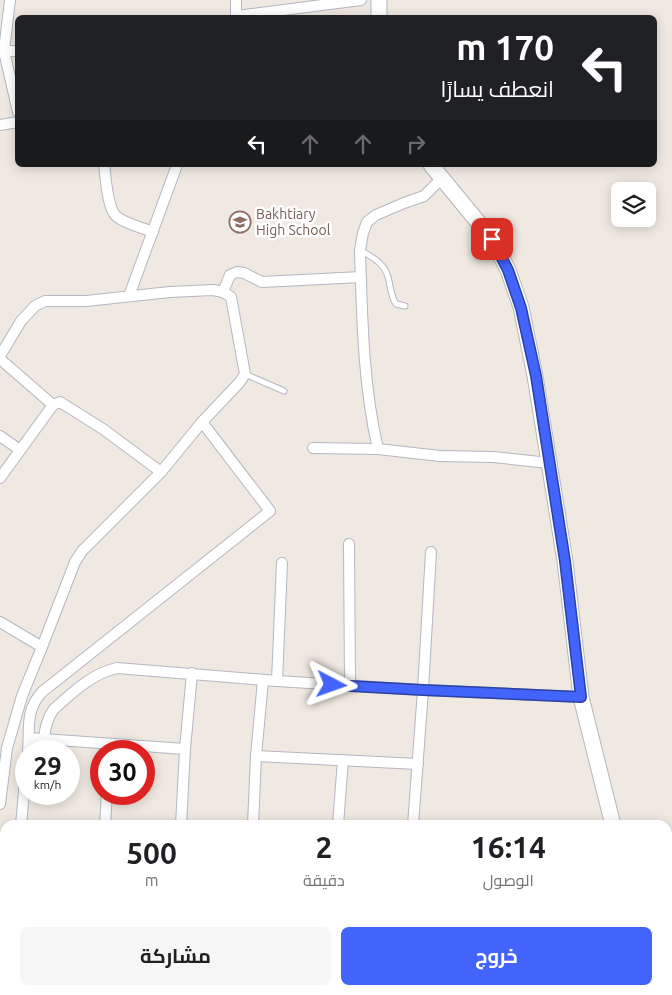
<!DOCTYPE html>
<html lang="ar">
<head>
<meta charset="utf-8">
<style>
	body { margin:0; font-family:Ubuntu,Cairo,sans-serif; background:#f6f6f6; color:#202124; direction:rtl; height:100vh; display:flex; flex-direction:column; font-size:19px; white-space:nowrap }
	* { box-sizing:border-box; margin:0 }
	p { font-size:16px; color:#757577 }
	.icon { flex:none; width:28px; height:28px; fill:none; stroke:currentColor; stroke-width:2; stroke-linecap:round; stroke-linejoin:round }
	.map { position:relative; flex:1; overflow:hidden; direction:ltr }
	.details { position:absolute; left:0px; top:820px; width:672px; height:175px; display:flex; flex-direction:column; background:#fff; border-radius:15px 15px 0 0; box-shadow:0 2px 12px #0003; direction:rtl }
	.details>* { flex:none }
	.top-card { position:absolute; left:15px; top:15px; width:642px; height:152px; border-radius:8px; box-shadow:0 2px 12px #0003; direction:rtl; background:#202124; color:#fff; overflow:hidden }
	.tools { position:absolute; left:611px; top:182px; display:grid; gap:10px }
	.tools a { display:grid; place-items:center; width:45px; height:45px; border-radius:8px; background:#fff; box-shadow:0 2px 12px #0003; font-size:25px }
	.speed { position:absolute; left:15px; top:740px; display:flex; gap:10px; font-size:25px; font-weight:700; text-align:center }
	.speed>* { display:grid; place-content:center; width:65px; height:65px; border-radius:50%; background:#fff; box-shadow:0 2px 12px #0003; line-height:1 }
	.speed small { font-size:12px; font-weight:400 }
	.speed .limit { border:8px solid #d22; background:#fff; color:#111 }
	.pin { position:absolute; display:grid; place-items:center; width:42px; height:42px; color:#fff; margin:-21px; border-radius:10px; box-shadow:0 2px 8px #0006 }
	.me { position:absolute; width:55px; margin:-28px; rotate:94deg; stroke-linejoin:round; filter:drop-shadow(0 0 4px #0008) }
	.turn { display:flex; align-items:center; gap:18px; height:105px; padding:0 20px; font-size:22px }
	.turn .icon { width:65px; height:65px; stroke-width:2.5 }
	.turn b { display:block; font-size:35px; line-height:42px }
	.lanes { display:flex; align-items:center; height:48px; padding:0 20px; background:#0003; justify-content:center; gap:25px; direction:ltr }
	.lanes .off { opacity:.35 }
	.eta { display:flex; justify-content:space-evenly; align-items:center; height:85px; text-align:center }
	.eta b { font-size:30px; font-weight:700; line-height:35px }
	.button { display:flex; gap:10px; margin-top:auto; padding:10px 20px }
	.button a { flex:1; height:58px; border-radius:8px; background:#4264fb; color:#fff; font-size:20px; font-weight:700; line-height:58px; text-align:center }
	.button a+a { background:#f6f6f6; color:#202124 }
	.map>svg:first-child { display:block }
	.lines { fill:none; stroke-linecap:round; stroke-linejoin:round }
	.lane-casing { stroke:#b4b7c1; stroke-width:7 }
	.street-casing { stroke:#b4b7c1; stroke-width:12 }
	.secondary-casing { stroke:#b4b7c1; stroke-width:17 }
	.lane { stroke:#fff; stroke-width:5 }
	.street { stroke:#fff; stroke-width:10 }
	.secondary { stroke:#fff; stroke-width:15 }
	.route-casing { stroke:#2b41a3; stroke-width:12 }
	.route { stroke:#4264fb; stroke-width:9 }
	.labels { text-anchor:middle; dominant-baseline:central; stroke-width:5; stroke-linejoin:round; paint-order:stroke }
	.education-label { font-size:14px; fill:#785e54; stroke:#fff; text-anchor:start }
</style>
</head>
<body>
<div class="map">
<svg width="672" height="995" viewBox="0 0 672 995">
	<rect width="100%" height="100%" fill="#efe9e1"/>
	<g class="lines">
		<g class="lane-casing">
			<g id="lane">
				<path d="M360 250C374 258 386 264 389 281 391 290 391 296 396 304L405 306"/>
				<path d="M245 374 284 391"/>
			</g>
		</g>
		<g class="street-casing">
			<g id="street">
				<path d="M10 0 4 51 18 112"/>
				<path d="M236 0V18"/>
				<path d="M236 16 361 0"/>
				<path d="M4 51H18"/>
				<path d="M0 125 18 122"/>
				<path d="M104 165C106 178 107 207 116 216 125 224 141 227 153 232"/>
				<path d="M223 292 230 275 237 272 244 273 262 282 361 277"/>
				<path d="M129 296 177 165"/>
				<path d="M0 356 21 321 35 306 45 301H86L170 292 213 290 223 292 231 297 245 374 239 383 202 422 161 472 82 551 75 562 42 647 22 696 7 748 0 804"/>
				<path d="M0 359 53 405"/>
				<path d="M0 436 20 450"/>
				<path d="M313 448 378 449 440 456 493 457 549 463"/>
				<path d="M378 449C363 385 362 316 360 250L363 233 367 222 376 215 404 203 424 196 442 178"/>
				<path d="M0 478 53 405 60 402 103 429 161 472"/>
				<path d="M349 544 350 686"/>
				<path d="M0 622 42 647"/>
				<path d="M277 681 282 563"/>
				<path d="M29 738 185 749"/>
				<path d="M44 739C45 727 47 718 54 709 73 692 93 673 117 668L277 681 423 690 581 697"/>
				<path d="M28 751C30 727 25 711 42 692L270 511 202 422"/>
				<path d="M256 756 418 764"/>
				<path d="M21 825 26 770"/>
				<path d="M105 825 107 794"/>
				<path d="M181 825 185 749 192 673"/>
				<path d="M253 825 256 756 263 680"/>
				<path d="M338 825 343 760"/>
				<path d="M413 825 423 690 431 552"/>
				<path d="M0 892 5 893"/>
				<path d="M0 976 5 978"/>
				<path d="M287 990 360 995"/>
				<path d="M6 995V990"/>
				<path d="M254 995V990"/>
				<path d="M400 995V990"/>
				<path d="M479 995V990"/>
			</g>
		</g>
		<g class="secondary-casing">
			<g id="secondary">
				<path d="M379 18V0"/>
				<path d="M431 165 492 239 508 270 521 307 535 376 565 561 581 697 613 825"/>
				<path d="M654 990 655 995"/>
			</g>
		</g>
		<use href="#lane" class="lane"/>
		<use href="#street" class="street"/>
		<use href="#secondary" class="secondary"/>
	</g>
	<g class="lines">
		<g class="route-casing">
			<path id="route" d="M332 685 423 690 581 697 565 561 536 376 521 308 508 270 492 239"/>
		</g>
		<use href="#route" class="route"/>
	</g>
	<defs>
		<g id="school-ring" transform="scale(1.125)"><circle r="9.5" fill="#fff" stroke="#8d6e63" stroke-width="1.5"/><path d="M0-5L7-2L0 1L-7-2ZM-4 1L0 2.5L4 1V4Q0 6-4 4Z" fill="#8d6e63"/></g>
	</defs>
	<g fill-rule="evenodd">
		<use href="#school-ring" x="240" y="222"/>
	</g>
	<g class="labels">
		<g class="education-label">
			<text x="256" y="214">Bakhtiary<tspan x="256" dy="16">High School</tspan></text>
		</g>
	</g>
</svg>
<div class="tools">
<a><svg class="icon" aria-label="layers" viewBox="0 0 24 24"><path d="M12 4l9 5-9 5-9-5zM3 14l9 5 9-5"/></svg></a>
</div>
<div class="speed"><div>29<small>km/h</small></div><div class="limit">30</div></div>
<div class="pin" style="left:492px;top:239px;background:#d93025"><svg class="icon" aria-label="arrive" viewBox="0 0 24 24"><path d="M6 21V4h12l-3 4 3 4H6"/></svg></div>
<svg class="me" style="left:332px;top:685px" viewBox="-20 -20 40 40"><path d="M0-17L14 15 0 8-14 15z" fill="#4264fb" stroke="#fff" stroke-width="4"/></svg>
<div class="top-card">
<div class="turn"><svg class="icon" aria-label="left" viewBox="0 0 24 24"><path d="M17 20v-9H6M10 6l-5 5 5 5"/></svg><div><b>170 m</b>انعطف يسارًا</div></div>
<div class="lanes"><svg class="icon" aria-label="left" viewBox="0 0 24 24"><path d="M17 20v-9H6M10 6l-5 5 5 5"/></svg><svg class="icon off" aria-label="ahead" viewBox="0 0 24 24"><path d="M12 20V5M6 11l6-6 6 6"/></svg><svg class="icon off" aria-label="ahead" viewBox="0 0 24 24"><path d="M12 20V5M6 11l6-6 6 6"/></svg><svg class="icon off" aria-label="right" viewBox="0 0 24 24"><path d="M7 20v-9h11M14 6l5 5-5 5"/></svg></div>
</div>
<section class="details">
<div class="eta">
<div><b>16:14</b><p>الوصول</p></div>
<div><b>2</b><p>دقيقة</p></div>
<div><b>500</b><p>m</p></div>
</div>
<div class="button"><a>خروج</a><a>مشاركة</a></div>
</section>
</div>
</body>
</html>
